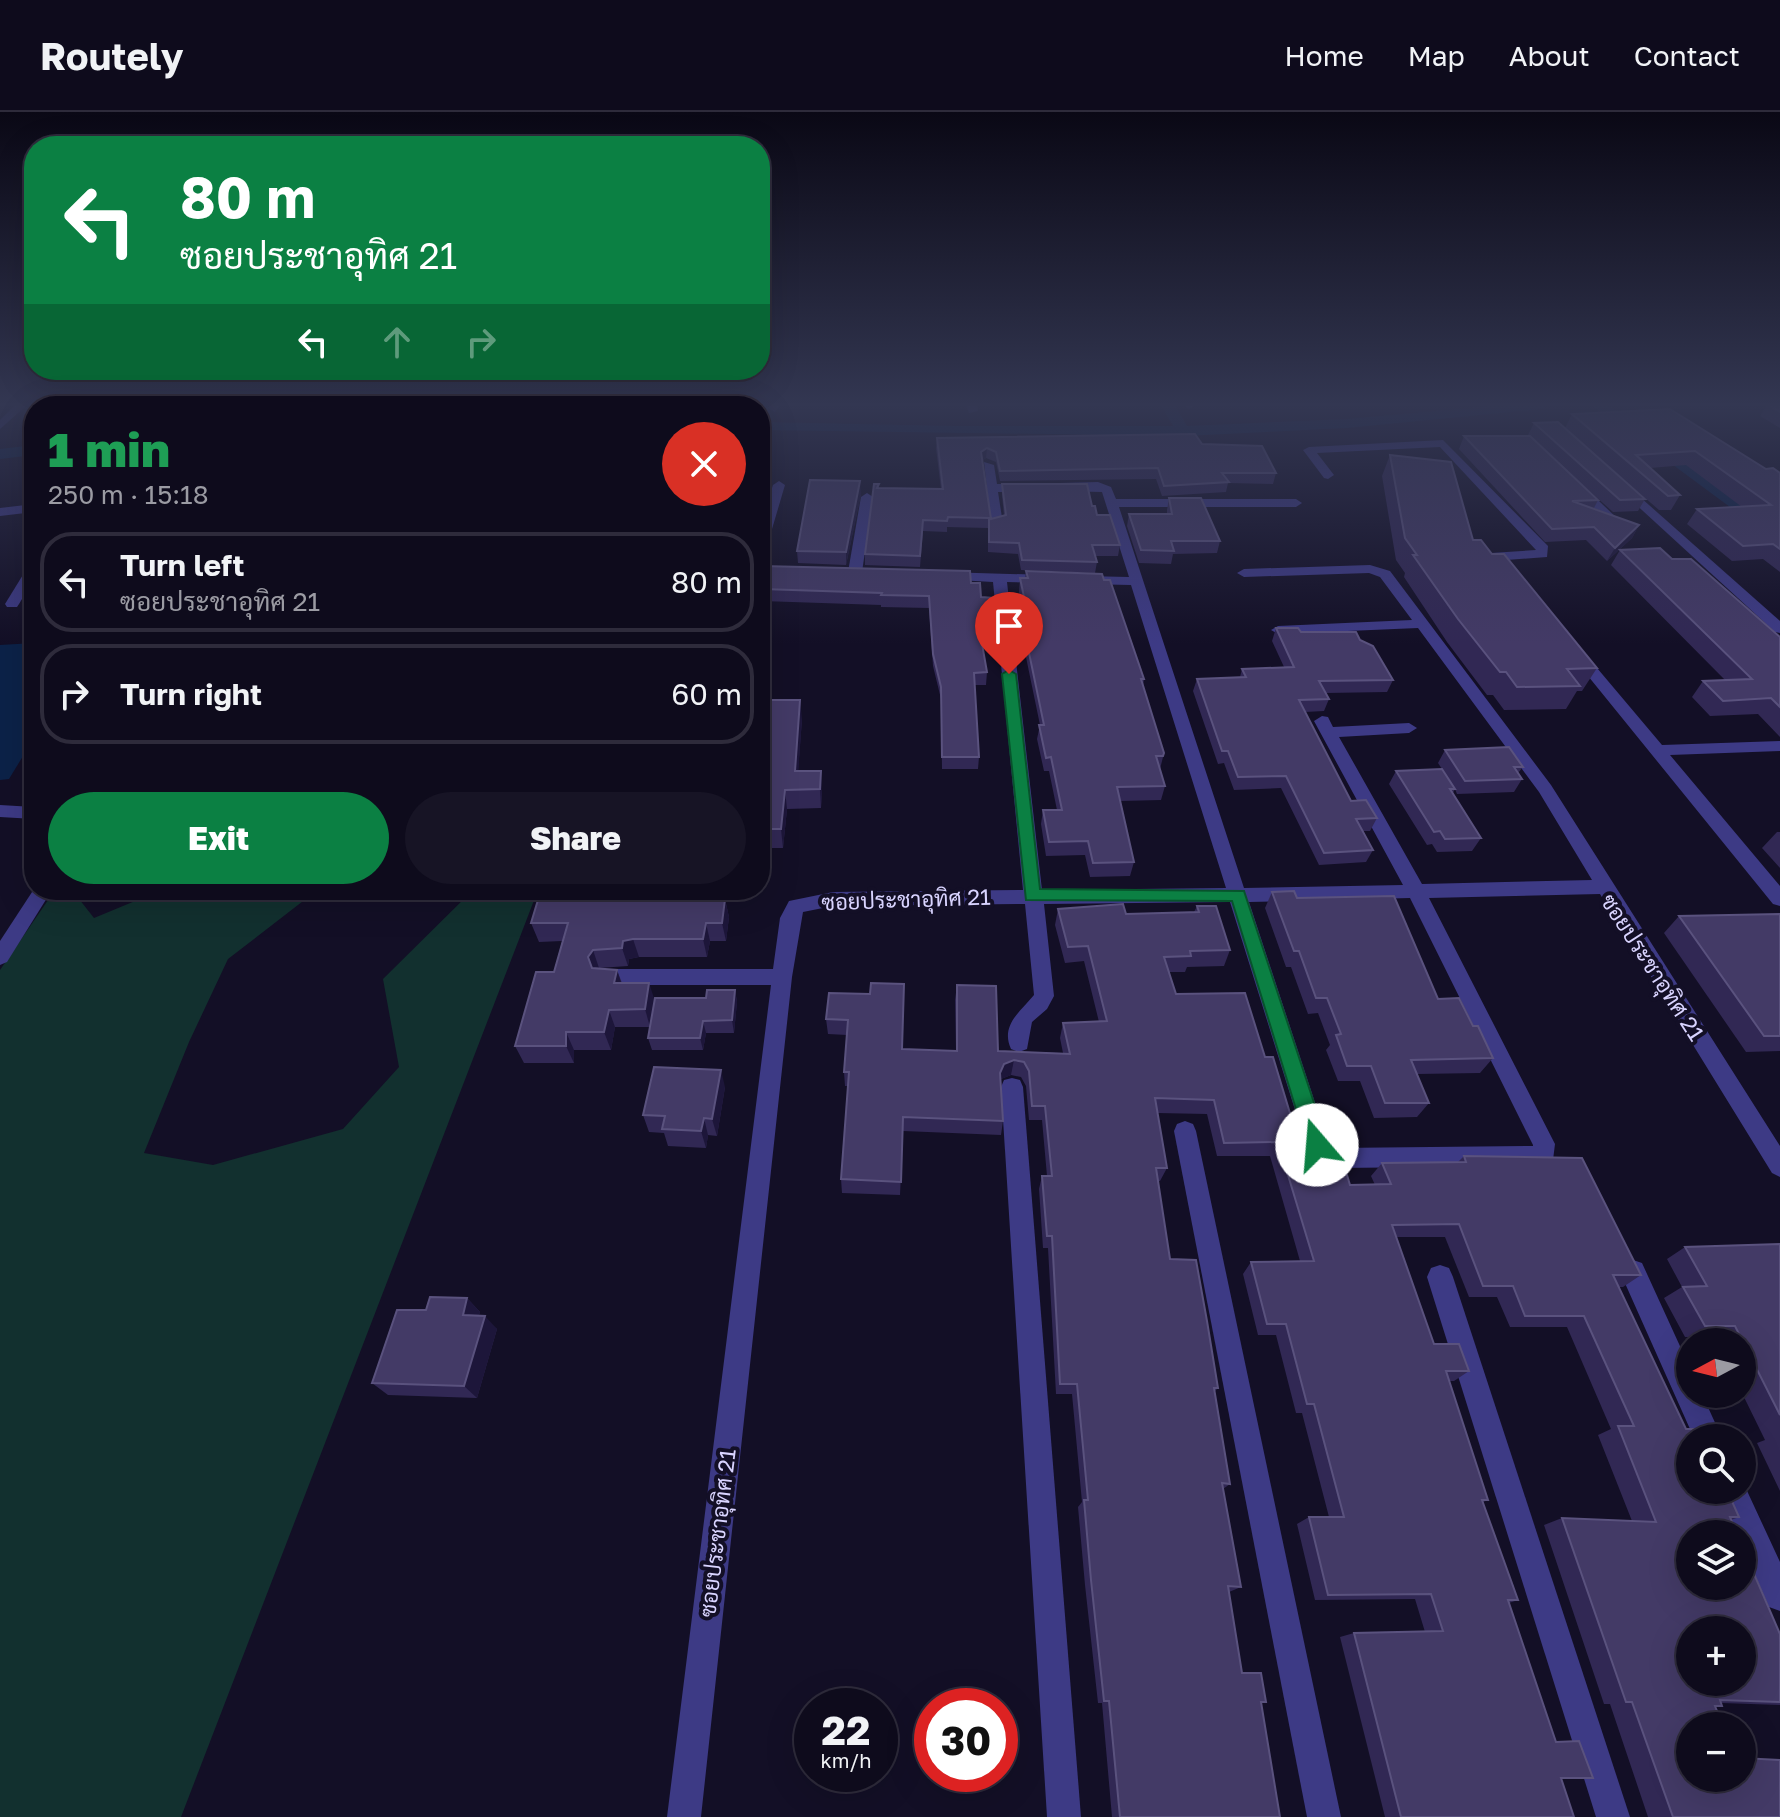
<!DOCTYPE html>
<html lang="en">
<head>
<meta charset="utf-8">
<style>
	body { margin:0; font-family:"Golos Text",Sarabun,sans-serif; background:#171425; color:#f1f3f6; height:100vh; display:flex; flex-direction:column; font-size:30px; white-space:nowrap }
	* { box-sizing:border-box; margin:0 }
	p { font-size:26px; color:#9b9ba3 }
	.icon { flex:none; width:44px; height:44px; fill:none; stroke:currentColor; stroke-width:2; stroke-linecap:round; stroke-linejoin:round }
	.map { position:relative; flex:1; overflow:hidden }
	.drawer { position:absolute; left:24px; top:284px; width:746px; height:504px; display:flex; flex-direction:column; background:#0e0b1c; border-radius:32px; box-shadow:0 8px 32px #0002,0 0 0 2px #2e2b3b }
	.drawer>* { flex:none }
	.hud { position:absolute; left:24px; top:24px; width:746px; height:244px; border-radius:32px; box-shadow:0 8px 32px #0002,0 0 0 2px #2e2b3b; background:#0b8043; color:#fff; overflow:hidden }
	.needle { width:52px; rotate:263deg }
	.controls { position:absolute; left:1676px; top:1216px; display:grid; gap:16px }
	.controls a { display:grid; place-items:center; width:80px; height:80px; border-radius:50%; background:#0e0b1c; box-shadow:0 8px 32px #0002,0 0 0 2px #2e2b3b; font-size:40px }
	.speed { position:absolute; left:794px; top:1576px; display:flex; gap:16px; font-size:40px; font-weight:700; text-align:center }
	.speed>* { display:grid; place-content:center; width:104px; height:104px; border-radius:50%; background:#0e0b1c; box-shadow:0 8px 32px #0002,0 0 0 2px #2e2b3b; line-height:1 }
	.speed small { font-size:20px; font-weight:400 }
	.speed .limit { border:12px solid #d22; background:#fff; color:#111 }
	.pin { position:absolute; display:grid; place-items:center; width:68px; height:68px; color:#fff; margin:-82px -34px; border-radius:50% 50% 50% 0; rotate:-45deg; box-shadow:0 0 8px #0007 }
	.pin .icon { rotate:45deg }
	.me { position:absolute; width:88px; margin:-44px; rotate:342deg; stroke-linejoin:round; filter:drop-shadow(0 0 6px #0008) }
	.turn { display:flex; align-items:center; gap:28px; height:168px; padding:0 24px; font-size:36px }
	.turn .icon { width:104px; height:104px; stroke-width:2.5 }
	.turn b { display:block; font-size:56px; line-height:68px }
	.lanes { display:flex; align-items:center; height:76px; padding:0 24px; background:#0003; justify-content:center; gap:40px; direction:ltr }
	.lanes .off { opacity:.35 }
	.round { display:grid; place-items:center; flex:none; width:84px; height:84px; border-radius:42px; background:#171425 }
	.head { display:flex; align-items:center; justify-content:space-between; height:136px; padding:0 24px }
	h1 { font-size:48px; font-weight:800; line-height:60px; color:#1e9e55 }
	.primary-button { display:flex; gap:16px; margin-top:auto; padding:16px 24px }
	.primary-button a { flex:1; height:92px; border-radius:48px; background:#0b8043; color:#fff; font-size:32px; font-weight:800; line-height:92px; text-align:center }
	.primary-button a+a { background:#171425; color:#f1f3f6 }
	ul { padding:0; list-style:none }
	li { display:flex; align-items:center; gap:24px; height:100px; margin:0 16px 12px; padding:0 8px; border:4px solid #2e2b3b; border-radius:32px }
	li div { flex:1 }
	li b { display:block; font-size:30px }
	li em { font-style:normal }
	header { display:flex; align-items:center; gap:48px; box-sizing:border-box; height:112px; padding:0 40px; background:#0e0b1c; border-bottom:2px solid #2e2b3b }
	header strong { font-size:38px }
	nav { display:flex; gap:44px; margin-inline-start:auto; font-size:28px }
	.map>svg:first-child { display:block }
	.green { fill:#12302f }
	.water { fill:#0c2248 }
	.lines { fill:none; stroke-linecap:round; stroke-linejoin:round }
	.canal { fill:#0c2248; fill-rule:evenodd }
	.street { fill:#3d3a85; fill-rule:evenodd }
	.wall { fill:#312854 }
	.shaded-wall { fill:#1d163a }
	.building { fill:#433a66; stroke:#5a527e; stroke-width:2; fill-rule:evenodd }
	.route { fill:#0b8043; stroke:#07532c; stroke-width:2 }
	.labels { text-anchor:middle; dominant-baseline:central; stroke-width:8; stroke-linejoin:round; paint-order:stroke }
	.street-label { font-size:22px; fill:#d9d4ff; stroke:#130f26 }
</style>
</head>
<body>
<header>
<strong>Routely</strong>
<nav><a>Home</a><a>Map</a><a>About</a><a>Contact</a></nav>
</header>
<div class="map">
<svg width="1780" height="1705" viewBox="0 0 1780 1705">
	<rect width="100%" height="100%" fill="#130f26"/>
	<path class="green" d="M55 778H72L94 806 152 782 151 778H334L307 786 228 847 189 930 144 1041 213 1053 343 1017 399 955 383 867 473 778H538L181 1705H0V858Z"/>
	<path class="water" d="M34 531V626L9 667 0 668V533Z"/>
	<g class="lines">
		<g class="canal">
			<path d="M1161 293H1175L1187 314 1347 307 1501 293H1549L1542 297 1347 316 1184 324 760 318V310L956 314H1173Z"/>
			<path d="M1592 293H1608L1780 419V432Z"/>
			<path d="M34 333V343L0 347V337Z"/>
		</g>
		<g class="street">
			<path d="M15 293H27L0 317V308Z"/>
			<path d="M119 293H130L119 294Z"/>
			<path d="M232 293H243L232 294Z"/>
			<rect x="446" y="293" width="10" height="1"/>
			<path d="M770 293H781L775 300 770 297Z"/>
			<path d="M966 293H977L978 299 969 301Z"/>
			<path d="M1183 293H1194V294L1189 297Z"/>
			<path d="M1443 328 1548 434 1547 445 1506 448 1513 457 1501 460 1489 444 1491 441 1536 438 1440 335 1317 341 1334 363 1328 367 1324 366 1303 338 1309 335Z"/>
			<path d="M984 350 994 353 997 372H1028L1034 376 1028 380H998L1003 412 997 416 991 412Z"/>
			<path d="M779 369 785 373 767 434 760 438V413L773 373Z"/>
			<path d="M1098 370 1111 375 1116 387H1296L1302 391 1296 395H1119L1244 776 1403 773 1314 609 1322 604 1328 605 1333 615 1409 611 1417 616 1409 621 1339 625 1422 772 1592 768 1539 680 1418 516 1278 522 1271 518 1278 514 1412 508 1380 465 1369 461 1244 465 1237 461 1244 457 1370 453 1390 459 1551 673 1780 1034V1065L1772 1061 1600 782 1429 786 1555 1032 1553 1048 1539 1054 1334 1056 1317 1049 1306 1033 1230 790 1044 792 1054 884 1047 897 1032 910 1027 937 1019 940 1011 937C1000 913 1021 899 1034 883L1025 792 833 794 803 800 792 865 701 1705H667L771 873H607L600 871 597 865 600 859 607 857H773L780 806 789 789 833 780 1023 778 993 470 939 467 937 464 944 460 1048 463 1055 467 1048 471 1007 470 1042 778 1226 776 1131 473 1084 472 1077 468 1084 464 1129 465 1102 380 1060 379 1054 375 1060 371ZM1410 786 1533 1033V1034L1335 1036 1327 1027 1249 790Z"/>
			<path d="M1623 370 1780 509V521L1775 520 1619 377 1617 374Z"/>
			<path d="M1572 371H1580L1620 409V415H1610L1572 377Z"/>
			<path d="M867 381 873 385 862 460 855 464 848 460 861 385Z"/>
			<path d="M34 392V400L0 404V396Z"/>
			<path d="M34 452V467L19 492 17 495H7L5 492 29 453Z"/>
			<path d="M1576 536 1581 537 1662 633 1780 629V639L1670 643 1780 774V794L1773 792 1571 543V537Z"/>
			<path d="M0 693 34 695V707L0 705Z"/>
			<path d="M34 777 52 778 7 850 0 853V829Z"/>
			<path d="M1012 966 1020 968 1023 975 1081 1705H1047L1001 975 1004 968Z"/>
			<path d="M1185 1009 1193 1012 1196 1019 1341 1705H1307L1174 1019 1177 1012Z"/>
			<path d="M1633 1148 1642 1151 1690 1256V1282H1702L1722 1326H1694L1620 1160 1624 1151Z"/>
			<path d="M1440 1153 1449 1156 1453 1165 1630 1705H1596L1427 1165 1431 1156Z"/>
			<path d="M1742 1368 1780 1450V1499L1769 1495 1742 1433V1422H1737L1718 1378H1742Z"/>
		</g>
	</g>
	<g class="wall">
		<path d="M1767 293H1780V316L1760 304Z"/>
		<path d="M1572 302 1780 361V460L1763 447 1732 449 1687 412 1697 397 1742 395 1686 353 1650 356 1680 383 1671 398H1659L1598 345 1645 387 1638 399 1613 400 1565 357 1598 388 1594 396 1639 413 1632 426 1607 449 1586 428 1545 430 1459 337 1464 324 1528 323 1534 311 1565 316Z"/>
		<path d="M937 326 1202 332 1276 361 1273 372 1228 371 1226 380 1162 384 1156 367 1000 369 996 350 986 346 982 349 991 407 1004 404 1002 383V372L1092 394 1097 403 1120 433 1118 444H1095L1097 450 1095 461 1021 458 1018 442 988 440V416L947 415V420L923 419 920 455 865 453V442L879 372V376L941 377 936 336Z"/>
		<path d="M1390 343 1473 428 1492 442 1597 556 1582 579H1577L1566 597 1504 598 1493 583H1487L1447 530 1404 465 1405 461 1396 448 1382 364Z"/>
		<path d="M861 382 846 453 798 451 797 439Z"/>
		<path d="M1169 386 1220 429 1217 441 1173 442 1171 452 1139 451 1127 414 1129 402H1167V398Z"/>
		<path d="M1620 438 1672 447 1780 525V625L1758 602 1710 604 1692 585 1703 569 1725 568 1611 453Z"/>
		<path d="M760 454 971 471 996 509 995 521H980L987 560 986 573H975L979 645 978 657H942L941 587 933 554 929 496 881 495V493L760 489Z"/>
		<path d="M1026 459 1144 567 1143 574 1164 641 1160 657 1165 674 1161 688 1120 689 1134 750 1130 764 1090 765 1085 743 1046 744 1041 712 1043 698H1057L1049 659H1044L1037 627 1040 613 1021 521H1016L1013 498 1015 485H1020L1019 480 1020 466H1025Z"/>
		<path d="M1276 516 1360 528 1393 568 1387 580 1326 581 1329 587 1324 599 1305 600 1351 689 1377 706 1370 719H1363L1373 738 1366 750 1319 753 1281 676 1234 678 1224 651 1218 652 1193 579 1197 567 1240 565 1242 557 1284 555 1272 529Z"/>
		<path d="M760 588 802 607 798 659 822 678 821 696 787 697 783 736H760Z"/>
		<path d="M1445 638 1523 655 1518 661 1522 667 1514 680 1457 682 1455 677 1453 681 1481 726 1472 739 1437 740 1432 732 1427 733 1389 672 1396 659 1442 657 1438 651Z"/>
		<path d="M1777 720H1780V756L1762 736Z"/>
		<path d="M538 778H633V781L676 778H716L715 787H725L729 805 726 829H710L707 845H639L629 847 628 854 599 856 617 858 622 871 655 889 706 886 735 878 737 890 734 921H706L703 938H652L648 926 650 915H615L611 938H574V951H524L515 934 554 860 562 829 539 830 531 811 540 782Z"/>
		<path d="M1272 780 1297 786 1438 887 1473 914 1493 946 1480 961 1417 962 1429 991 1417 1005 1374 1006 1360 969H1338L1326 938 1330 933 1318 901 1308 902 1291 855H1286L1265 796Z"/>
		<path d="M1197 794 1230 838 1224 854 1187 855 1185 860H1169L1176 882 1265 945 1306 1054 1350 1073H1375L1371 1064 1382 1051 1458 1050 1464 1044 1641 1163 1623 1175H1618L1686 1317 1739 1405 1731 1408 1780 1522V1593L1721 1591 1722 1594 1715 1595 1690 1614 1780 1705H1648L1610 1592H1604L1544 1413 1562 1406 1632 1409 1598 1323 1611 1317 1567 1215H1510L1497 1185H1469L1445 1125H1396L1434 1232 1469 1259 1454 1269H1449L1488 1388 1483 1390 1518 1488 1509 1491 1561 1666 1574 1705H1385L1340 1525 1354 1521 1425 1520 1415 1487 1315 1488 1297 1412 1309 1405H1329L1302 1301H1296L1276 1223H1258L1243 1162 1251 1150 1300 1149 1270 1044H1217L1207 1002 1157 1001 1167 1056 1160 1069H1158L1170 1147 1218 1276 1214 1280 1230 1372 1223 1377 1241 1475 1229 1480 1242 1561 1266 1590 1261 1591 1280 1705H1112L1102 1591H1098L1085 1473 1078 1395 1082 1390 1072 1282H1056L1048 1136H1043L1039 1077 1042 1064H1047L1042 1008H1029L1026 974 1021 965 1011 963 1001 967 1003 1009 1001 1023 903 1019 900 1083 842 1081 841 1067 848 974H845L844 960 847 923 828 922 826 907 829 881 902 937 956 939 955 888 957 873 998 939 1063 941 1060 926 1063 911 1099 910 1084 849 1065 851 1055 813 1058 797 1126 802 1194 800Z"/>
		<path d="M1780 802V939L1746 940 1664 821 1679 804Z"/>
		<path d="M725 975 717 1024 708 1023 706 1036 668 1034 664 1021 649 1020 643 1003Z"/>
		<path d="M1780 1132V1379L1757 1331 1765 1328 1742 1281V1230H1717L1715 1225H1685L1664 1186 1682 1175 1667 1147 1685 1135Z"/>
		<path d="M467 1186 480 1200 479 1203 497 1217 477 1286 388 1283 372 1271 426 1198Z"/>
	</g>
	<g class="shaded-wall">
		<path d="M987 336 986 346 980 350 981 340Z"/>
		<path d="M860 369 861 382 846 453V440Z"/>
		<path d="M1639 413 1632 426 1607 449 1615 436Z"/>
		<path d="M800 588 802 607 797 678 795 659Z"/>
		<path d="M821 659 822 678 821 696 820 677Z"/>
		<path d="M785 678 787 697 783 736 781 717Z"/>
		<path d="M624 778H633L629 800 623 781Z"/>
		<path d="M710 778H716L713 806 709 787Z"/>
		<path d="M725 787 729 805 726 829 722 811Z"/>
		<path d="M706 811 710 829 707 845 703 827Z"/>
		<path d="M633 827 639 845 629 847 628 854 622 836 623 829Z"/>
		<path d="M593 838 599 856 594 864 588 845Z"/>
		<path d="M617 858 623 876 614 871Z"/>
		<path d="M649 871 655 889 650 915 645 897Z"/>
		<path d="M735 878 737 890 734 921 732 908Z"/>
		<path d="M609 898 615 915 611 938 604 920Z"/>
		<path d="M703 909 706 921 703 938 700 926Z"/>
		<path d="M566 920 574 938V951L566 934Z"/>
		<path d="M1014 948 1011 963 1001 967 1000 961 1004 952Z"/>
		<path d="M721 958 725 975 717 1024 712 1007Z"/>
		<path d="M704 1006 708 1023 706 1036 701 1019Z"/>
		<path d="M467 1186 480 1200 475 1216 463 1203Z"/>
		<path d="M485 1204 497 1217 477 1286 464 1274Z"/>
	</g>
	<g class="building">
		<path d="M1769 293H1780V300Z"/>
		<path d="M1670 297 1766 357 1773 356 1780 361V437L1773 432 1743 434 1697 397 1771 393 1695 339 1636 343 1680 383 1668 384 1572 302Z"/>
		<path d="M1558 310 1645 387 1620 388 1534 311Z"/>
		<path d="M1195 322 1202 332 1262 334 1276 361H1222L1229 370 1164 374 1158 356 1000 359 996 340 987 336 981 340 991 407 1006 403 1002 372H1087L1092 394H1095L1097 403H1110L1120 433H1092L1097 450 1022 448 1019 431 989 430V406L948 405 947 409 923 408 920 444 865 442 874 372H879L877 376 943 377 937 326Z"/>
		<path d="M1464 324H1530L1598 388 1572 389 1639 413 1615 436 1594 415 1552 417Z"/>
		<path d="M1390 343 1451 350 1473 428H1481L1492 442H1504L1597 556 1567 557 1580 574 1517 575 1506 560H1500L1458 507 1413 443H1417L1405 426Z"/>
		<path d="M810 368 860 369 846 440 797 439Z"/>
		<path d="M1169 386H1201L1220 429H1171L1174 439 1141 438 1129 402H1172Z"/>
		<path d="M1660 436 1672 447H1691L1780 525V595L1771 586 1723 589 1703 569 1752 567 1620 438Z"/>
		<path d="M760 454 970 459 971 471H980L981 485 994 486 996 509H978L987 560 974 561 979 645H942L941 575 933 542 929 484 881 483 882 481 760 477Z"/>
		<path d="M1026 459 1102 462 1104 468H1110L1144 567H1141L1164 641 1163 644H1156L1165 674 1117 675 1134 750 1093 751 1088 729 1049 730 1043 698H1062L1051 645 1046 646 1039 613H1044L1022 507H1017L1015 485H1024L1020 466H1028Z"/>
		<path d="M1276 516H1298L1301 520H1356L1360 528 1373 534 1393 568 1319 569 1329 587 1299 588 1351 689 1366 688 1377 706 1356 707 1373 738 1324 741 1286 664 1238 665 1228 639H1222L1197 567 1246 565 1242 557 1294 555Z"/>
		<path d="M760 588H800L795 659H821L820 677 785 678 781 717H760Z"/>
		<path d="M1509 635 1523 655H1514L1522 667 1465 669 1445 638Z"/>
		<path d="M1442 657 1455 677H1450L1481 726 1445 727 1440 719 1434 720 1396 659Z"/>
		<path d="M541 778H624L623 781 676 778H710L709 787H725L722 811H706L703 827H633L623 829 622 836 593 838 588 845 592 856 617 858 614 871H649L645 897 609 898 604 920H566V934H515L536 860H554L568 811H531Z"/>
		<path d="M1294 779 1297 786 1394 784 1438 887 1459 886 1473 914H1478L1493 946 1411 948 1429 991H1385L1371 954H1347L1336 923 1341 922 1327 886H1316L1299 839H1294L1272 780Z"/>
		<path d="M1123 792 1126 802 1199 800 1197 794H1216L1230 838 1190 839 1191 844 1164 845 1176 882 1245 881 1265 945H1273L1306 1054 1344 1053 1350 1073 1391 1072 1382 1051 1466 1050 1464 1044 1582 1046 1641 1163H1613L1686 1317H1699L1703 1326H1690V1378H1727L1739 1405H1730L1737 1422H1690V1474H1742V1434L1780 1522V1590L1720 1588 1722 1594H1715L1723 1614H1690V1666H1742V1646L1780 1648V1705H1673L1632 1590H1626L1562 1406 1656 1410 1618 1314H1634L1584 1204H1525L1513 1174H1483L1459 1112 1392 1113 1434 1232H1459L1469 1259H1446L1488 1388H1482L1518 1488H1508L1556 1630 1579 1629 1593 1666H1561L1574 1705H1401L1354 1521 1443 1519 1431 1482 1328 1483 1309 1405H1344L1314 1292H1307L1286 1212H1267L1251 1150 1314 1149 1278 1030 1224 1031 1214 988 1155 986 1167 1056H1156L1170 1147 1196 1148 1207 1209 1218 1276H1214L1230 1372 1222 1371 1241 1475 1228 1474 1242 1561H1261L1266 1590H1261L1280 1705H1120L1109 1589H1104L1091 1468 1084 1388H1088L1077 1272H1060L1052 1124H1047L1042 1064H1052L1045 994H1032L1029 959 1024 950 1014 948 1004 952 1000 961 1003 1009 903 1005 901 1070 841 1067 849 960H844L848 908 826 907 829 881 870 882 871 871 904 872 902 937 957 939V873L996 874 998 939 1070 942 1063 911 1107 909 1088 834 1068 835 1058 797ZM1690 1518H1742V1570H1690Z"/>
		<path d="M1780 802V924H1764L1679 804Z"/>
		<path d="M707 878H735L732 908 703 909 700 926H648L655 886H706Z"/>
		<path d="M654 955 721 958 712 1007 704 1006 701 1019 662 1017 665 1004 643 1003Z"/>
		<path d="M1780 1132V1303L1735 1214H1705L1683 1175 1707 1174 1685 1135Z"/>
		<path d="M430 1185 467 1186 463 1203 485 1204 464 1274 372 1271 397 1198H426Z"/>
	</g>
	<linearGradient id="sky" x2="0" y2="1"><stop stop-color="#0a0815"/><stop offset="0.55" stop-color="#333752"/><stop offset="1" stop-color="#333752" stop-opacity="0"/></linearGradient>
	<rect width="1780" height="532" fill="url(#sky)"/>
	<path class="route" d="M1009 558 1016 562 1040 777 1244 779 1328 1033 1325 1040 1317 1042 1310 1040 1307 1033 1232 789 1026 788 1002 562Z"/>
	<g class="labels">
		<g class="street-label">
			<text transform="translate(906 787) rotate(-2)">ซอยประชาอุทิศ 21</text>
			<text transform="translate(1653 855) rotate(57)">ซอยประชาอุทิศ 21</text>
			<text transform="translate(717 1421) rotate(-83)">ซอยประชาอุทิศ 21</text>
		</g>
	</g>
</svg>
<div class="controls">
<a><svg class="needle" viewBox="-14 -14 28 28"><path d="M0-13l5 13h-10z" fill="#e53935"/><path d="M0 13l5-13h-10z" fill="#9b9ba3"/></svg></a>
<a><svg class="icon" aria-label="search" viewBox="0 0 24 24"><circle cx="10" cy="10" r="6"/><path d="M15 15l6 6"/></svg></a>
<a><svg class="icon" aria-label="layers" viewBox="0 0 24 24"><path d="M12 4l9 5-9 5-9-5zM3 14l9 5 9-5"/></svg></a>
<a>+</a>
<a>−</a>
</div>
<div class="speed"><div>22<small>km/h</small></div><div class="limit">30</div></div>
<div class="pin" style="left:1009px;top:562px;background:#d93025"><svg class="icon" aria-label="arrive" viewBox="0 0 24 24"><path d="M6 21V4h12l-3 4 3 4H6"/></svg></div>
<svg class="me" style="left:1317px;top:1033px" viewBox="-20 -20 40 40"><circle r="19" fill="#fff"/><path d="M0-13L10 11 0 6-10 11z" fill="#0b8043"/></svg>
<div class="hud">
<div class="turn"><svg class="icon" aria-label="left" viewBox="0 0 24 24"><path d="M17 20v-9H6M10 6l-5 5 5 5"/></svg><div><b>80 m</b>ซอยประชาอุทิศ 21</div></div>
<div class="lanes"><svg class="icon" aria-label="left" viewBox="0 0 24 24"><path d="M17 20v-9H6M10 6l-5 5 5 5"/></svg><svg class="icon off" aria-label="ahead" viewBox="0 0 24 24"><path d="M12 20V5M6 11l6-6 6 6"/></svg><svg class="icon off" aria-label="right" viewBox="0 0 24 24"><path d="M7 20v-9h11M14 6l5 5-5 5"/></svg></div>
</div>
<section class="drawer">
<div class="head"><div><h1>1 min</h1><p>250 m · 15:18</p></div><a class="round" style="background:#d93025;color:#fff"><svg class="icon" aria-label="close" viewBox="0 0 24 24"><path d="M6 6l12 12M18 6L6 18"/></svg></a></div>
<ul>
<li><svg class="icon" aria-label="left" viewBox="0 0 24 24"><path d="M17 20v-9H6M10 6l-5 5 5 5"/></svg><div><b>Turn left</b><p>ซอยประชาอุทิศ 21</p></div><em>80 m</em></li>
<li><svg class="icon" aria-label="right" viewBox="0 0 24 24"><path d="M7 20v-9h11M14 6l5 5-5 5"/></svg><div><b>Turn right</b></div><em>60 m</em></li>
</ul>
<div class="primary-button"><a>Exit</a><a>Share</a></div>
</section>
</div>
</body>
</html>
